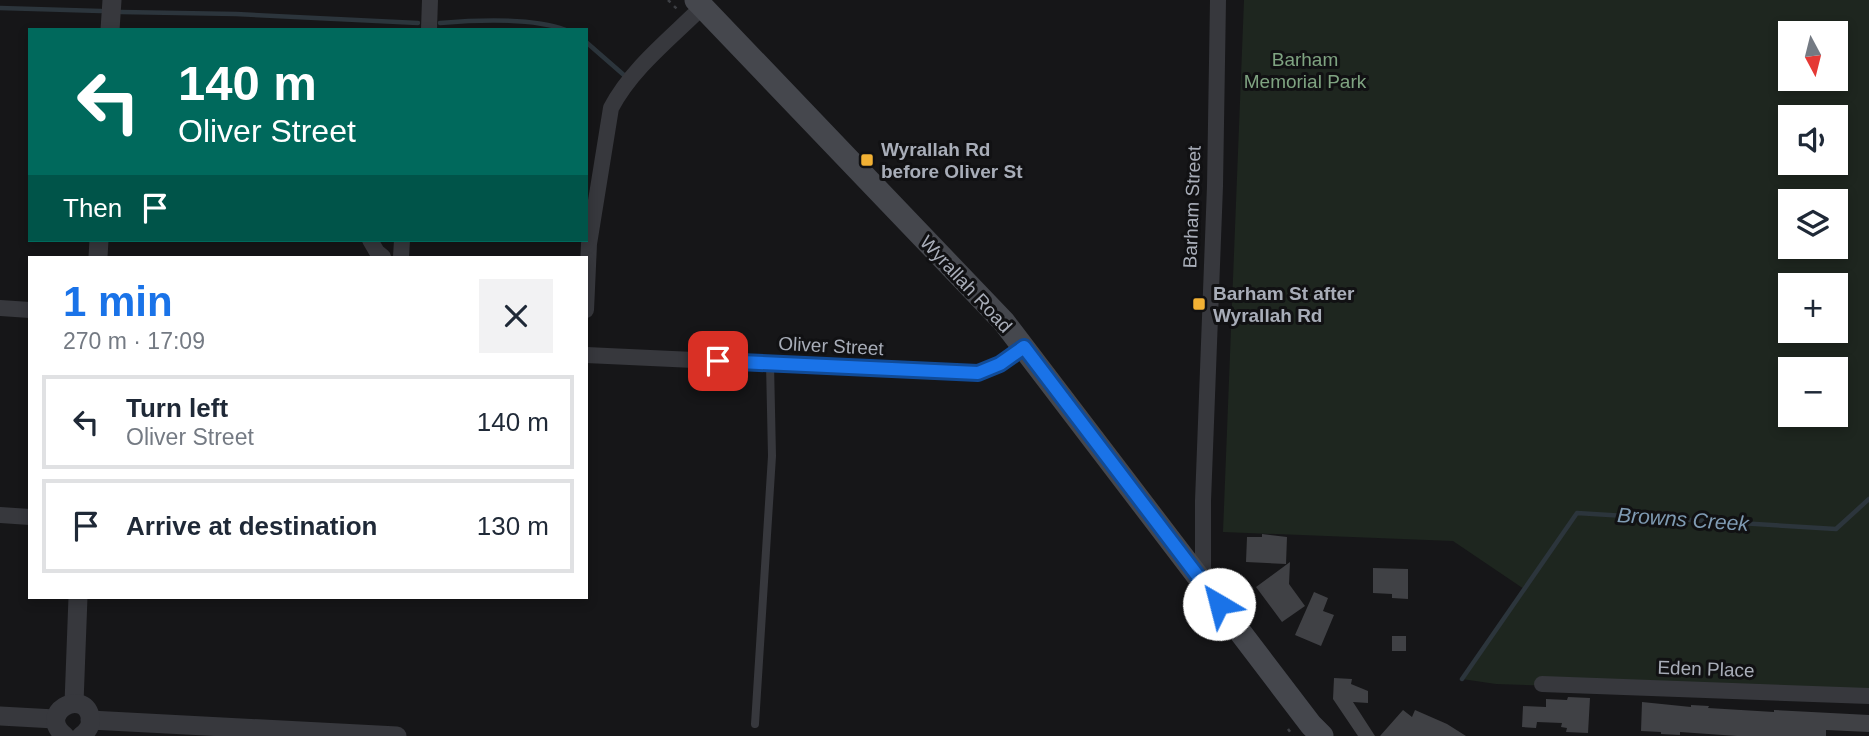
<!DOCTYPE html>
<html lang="en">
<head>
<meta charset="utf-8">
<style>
	body { margin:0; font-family:Helvetica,sans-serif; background:#f2f2f3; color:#1f2937; height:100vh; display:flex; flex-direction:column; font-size:26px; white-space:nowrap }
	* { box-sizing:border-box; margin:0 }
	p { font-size:23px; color:#747a83 }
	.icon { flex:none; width:38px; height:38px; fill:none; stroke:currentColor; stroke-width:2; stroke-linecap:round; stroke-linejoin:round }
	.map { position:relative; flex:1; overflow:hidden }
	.side { position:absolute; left:28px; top:256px; width:560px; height:343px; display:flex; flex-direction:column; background:#fff; border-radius:0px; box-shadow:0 4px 10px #0003 }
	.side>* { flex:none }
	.hud { position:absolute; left:28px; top:28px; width:560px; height:214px; border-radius:0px; box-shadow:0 4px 10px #0003; background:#00695c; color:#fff; overflow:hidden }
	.needle { width:46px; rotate:173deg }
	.buttons { position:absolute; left:1778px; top:21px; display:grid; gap:14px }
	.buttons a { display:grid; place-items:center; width:70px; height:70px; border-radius:0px; background:#fff; box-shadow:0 4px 10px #0003; font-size:35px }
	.pin { position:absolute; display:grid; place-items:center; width:60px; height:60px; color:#fff; margin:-30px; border-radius:14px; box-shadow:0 4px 10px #0006 }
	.me { position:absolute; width:77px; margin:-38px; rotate:323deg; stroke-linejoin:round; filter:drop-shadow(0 0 5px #0008) }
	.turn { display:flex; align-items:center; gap:24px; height:147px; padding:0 35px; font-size:32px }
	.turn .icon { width:91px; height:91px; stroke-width:2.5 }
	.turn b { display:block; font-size:49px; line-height:60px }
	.then { display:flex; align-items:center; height:66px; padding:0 35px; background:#0003; gap:14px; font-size:26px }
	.round { display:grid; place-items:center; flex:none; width:74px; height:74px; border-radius:0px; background:#f2f2f3 }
	.summary { display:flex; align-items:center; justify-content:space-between; height:119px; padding:0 35px }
	h1 { font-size:42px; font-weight:700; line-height:52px; color:#1a73e8 }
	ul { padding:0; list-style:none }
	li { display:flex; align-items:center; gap:21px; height:94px; margin:0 14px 10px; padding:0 21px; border:4px solid #e0e1e3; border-radius:0px }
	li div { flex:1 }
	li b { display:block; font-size:26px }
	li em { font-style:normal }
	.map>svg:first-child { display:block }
	.green { fill:#1e261f; fill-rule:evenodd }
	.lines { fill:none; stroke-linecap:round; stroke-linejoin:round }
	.stream { stroke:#2c353c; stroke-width:4.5 }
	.building { fill:#404145 }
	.path { stroke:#3d3f44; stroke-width:2.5; stroke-dasharray:3.5 5; stroke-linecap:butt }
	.service { stroke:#37383d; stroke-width:8 }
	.minor { stroke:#37383d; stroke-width:16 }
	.tertiary { stroke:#37383d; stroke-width:19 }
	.secondary { stroke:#45474d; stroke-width:23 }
	.route-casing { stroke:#114b97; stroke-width:18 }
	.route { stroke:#1a73e8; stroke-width:12 }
	.poi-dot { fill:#f2b134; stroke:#111113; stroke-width:2.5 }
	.labels { text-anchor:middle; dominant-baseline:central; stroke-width:6; stroke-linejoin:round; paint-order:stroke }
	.park-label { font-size:19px; fill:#7fa381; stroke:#111113 }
	.poi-label { font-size:19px; font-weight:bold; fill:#a8adb8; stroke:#111113; text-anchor:start }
	.street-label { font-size:19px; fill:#a8adb8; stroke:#111113 }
	.water-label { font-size:21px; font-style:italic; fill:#7f9bb3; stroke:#111113 }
</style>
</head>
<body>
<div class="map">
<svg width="1869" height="736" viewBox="0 0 1869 736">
	<rect width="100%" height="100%" fill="#161618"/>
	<path class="green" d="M1244 0H1869V696L1496 684 1462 679 1524 589 1453 541 1223 532ZM1790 33H1836V79H1790ZM1790 117H1836V163H1790ZM1790 201H1836V247H1790ZM1790 285H1836V331H1790ZM1790 369H1836V415H1790Z"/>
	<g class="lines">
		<g class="stream">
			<path d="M0 8 101 11"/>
			<path d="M121 12 236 14 418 23"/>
			<path d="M440 23C476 20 531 17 566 30"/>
			<path d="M586 42 625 76"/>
			<path d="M1462 679 1577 513 1836 529 1869 499"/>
		</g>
	</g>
	<g class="building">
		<path d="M1262 534 1287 537 1286 564 1246 562 1247 537H1262Z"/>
		<path d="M1290 562 1289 584 1305 606 1282 622 1256 587Z"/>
		<path d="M1373 568 1408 569V599L1392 598V594L1373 593Z"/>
		<path d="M1314 592 1328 598 1323 611 1334 615 1321 646 1295 635Z"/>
		<rect x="1392" y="636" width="14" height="15"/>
		<path d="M1334 678 1352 679 1351 684 1368 691V703L1353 702 1375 736H1358L1333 699Z"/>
		<path d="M1568 697 1590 698 1588 733 1566 732 1567 728 1561 727 1562 723 1537 722 1536 728 1522 727 1523 706 1546 707V699L1567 700Z"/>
		<path d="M1642 702 1691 707V705L1709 706 1708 708 1774 712V710L1869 715V732L1826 730V736H1737L1680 732V735L1661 734V732L1641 731Z"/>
		<path d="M1403 710 1412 717 1415 710 1447 724 1466 736H1380Z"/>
	</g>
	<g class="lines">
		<g class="path">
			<path d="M668 0 678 10"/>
			<path d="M1288 729 1293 736"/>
		</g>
		<path class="service" d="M755 724 772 456 770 364"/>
		<g class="minor">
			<path d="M429 29 430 0"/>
			<path d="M370 240 377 252 383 257"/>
			<path d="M401 257 402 240"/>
			<path d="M0 308 30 310"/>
			<path d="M586 310 589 244 611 108C632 68 671 38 702 7"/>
			<path d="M586 355 978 373 1000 364 1024 347"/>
			<path d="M0 515 30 517"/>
			<path d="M1203 584V501L1215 186 1218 0"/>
			<path d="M1542 684 1869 696"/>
		</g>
		<g class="tertiary">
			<path d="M110 30 112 0"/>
			<path d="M98 257 99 240"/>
			<path d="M74 703 78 597"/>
			<path d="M0 716 55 719"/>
			<path d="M90 720 397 736"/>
			<path d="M65 736C36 713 83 688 90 716 92 725 88 731 81 736"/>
		</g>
		<path class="secondary" d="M696 0 1004 322 1311 725 1322 736"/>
	</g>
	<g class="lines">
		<g class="route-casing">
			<path id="route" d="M718 361 978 373 1000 364 1024 347 1219 604"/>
		</g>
		<use href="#route" class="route"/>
	</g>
	<g class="poi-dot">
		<rect x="860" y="153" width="14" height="14" rx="3.5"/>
		<rect x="1192" y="297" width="14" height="14" rx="3.5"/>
	</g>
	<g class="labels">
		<g class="park-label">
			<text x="1305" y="59">Barham<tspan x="1305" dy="22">Memorial Park</tspan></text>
		</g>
		<g class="poi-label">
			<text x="881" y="149">Wyrallah Rd<tspan x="881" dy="22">before Oliver St</tspan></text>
			<text x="1213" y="293">Barham St after<tspan x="1213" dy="22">Wyrallah Rd</tspan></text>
		</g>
		<g class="street-label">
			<text transform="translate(1192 207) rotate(-88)">Barham Street</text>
			<text transform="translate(966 284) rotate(47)">Wyrallah Road</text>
			<text transform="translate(831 346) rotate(3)">Oliver Street</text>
			<text transform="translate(1706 669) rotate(2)">Eden Place</text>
		</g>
		<g class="water-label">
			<text transform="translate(1683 519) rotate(4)">Browns Creek</text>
		</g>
	</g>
</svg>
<div class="buttons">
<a><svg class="needle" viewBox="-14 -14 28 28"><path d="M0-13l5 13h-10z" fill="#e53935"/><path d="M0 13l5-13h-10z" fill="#747a83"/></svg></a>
<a><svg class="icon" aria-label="sound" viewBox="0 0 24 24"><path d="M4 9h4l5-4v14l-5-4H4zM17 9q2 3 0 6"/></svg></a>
<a><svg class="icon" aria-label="layers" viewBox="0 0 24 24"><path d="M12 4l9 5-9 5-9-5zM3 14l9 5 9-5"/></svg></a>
<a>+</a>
<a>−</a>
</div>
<div class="pin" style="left:718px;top:361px;background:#d93025"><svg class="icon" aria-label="arrive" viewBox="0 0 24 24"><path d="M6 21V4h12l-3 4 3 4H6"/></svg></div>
<svg class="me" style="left:1219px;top:604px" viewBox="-20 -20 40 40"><circle r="19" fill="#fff"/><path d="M0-13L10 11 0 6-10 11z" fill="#1a73e8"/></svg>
<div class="hud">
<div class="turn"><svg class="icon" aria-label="left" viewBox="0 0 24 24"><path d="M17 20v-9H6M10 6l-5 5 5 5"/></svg><div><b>140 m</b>Oliver Street</div></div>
<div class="then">Then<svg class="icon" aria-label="arrive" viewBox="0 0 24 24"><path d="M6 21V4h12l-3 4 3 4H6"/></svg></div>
</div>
<section class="side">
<div class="summary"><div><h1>1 min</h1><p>270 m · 17:09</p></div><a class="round"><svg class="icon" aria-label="close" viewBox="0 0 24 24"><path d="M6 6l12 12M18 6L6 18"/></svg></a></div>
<ul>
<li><svg class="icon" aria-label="left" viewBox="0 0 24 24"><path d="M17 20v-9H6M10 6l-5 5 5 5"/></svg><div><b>Turn left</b><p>Oliver Street</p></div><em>140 m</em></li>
<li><svg class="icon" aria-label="arrive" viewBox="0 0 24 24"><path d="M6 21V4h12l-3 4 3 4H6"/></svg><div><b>Arrive at destination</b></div><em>130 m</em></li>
</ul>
</section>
</div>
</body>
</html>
